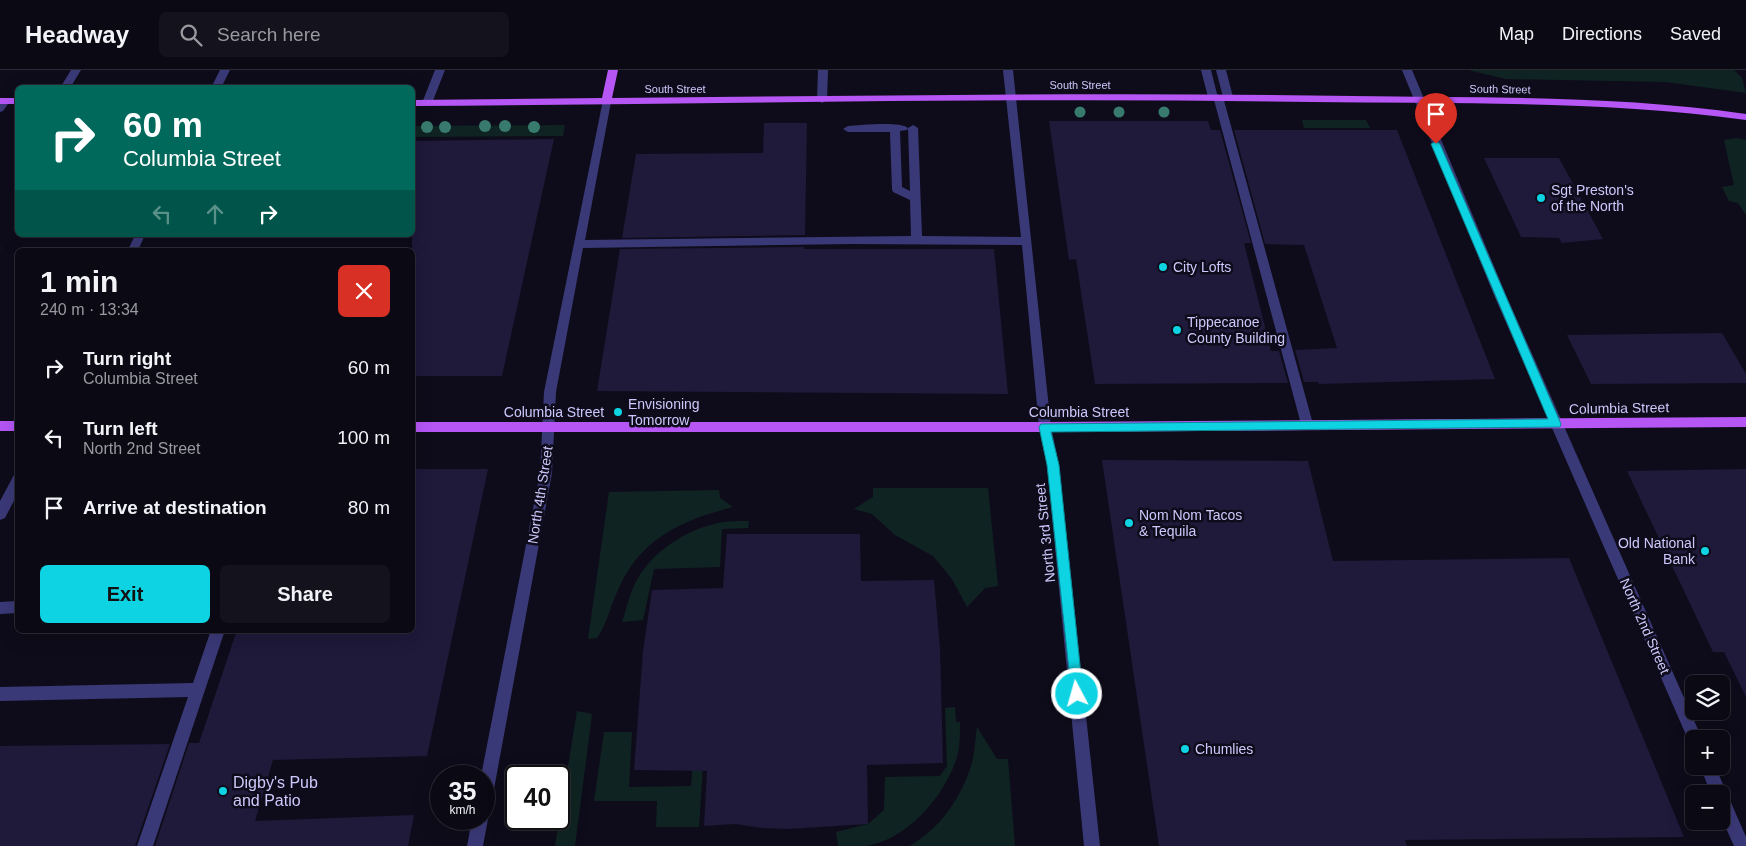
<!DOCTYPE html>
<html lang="en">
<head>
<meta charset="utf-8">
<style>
	body { margin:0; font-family:Arial,sans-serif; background:#13121d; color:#f1f3f6; height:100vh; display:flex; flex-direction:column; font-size:19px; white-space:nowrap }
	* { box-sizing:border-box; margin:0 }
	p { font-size:16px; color:#999aa0 }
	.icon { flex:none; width:28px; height:28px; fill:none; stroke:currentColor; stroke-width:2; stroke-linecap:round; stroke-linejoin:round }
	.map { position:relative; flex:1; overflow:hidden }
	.side { position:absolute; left:15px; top:178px; width:400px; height:385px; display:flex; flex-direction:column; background:#0a0914; border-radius:8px; box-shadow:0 5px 20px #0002,0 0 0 1px #2a2a34 }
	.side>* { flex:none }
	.guide { position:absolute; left:15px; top:15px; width:400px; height:152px; border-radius:8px; box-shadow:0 5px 20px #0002,0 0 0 1px #2a2a34; background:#00695c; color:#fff; overflow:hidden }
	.tools { position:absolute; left:1685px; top:605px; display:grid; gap:10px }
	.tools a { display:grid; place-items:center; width:45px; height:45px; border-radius:8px; background:#0a0914; box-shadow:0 5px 20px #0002,0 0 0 1px #2a2a34; font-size:25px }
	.speed { position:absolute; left:430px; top:695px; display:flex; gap:10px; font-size:25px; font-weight:700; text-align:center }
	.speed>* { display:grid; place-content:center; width:65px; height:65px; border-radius:50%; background:#0a0914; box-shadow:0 5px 20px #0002,0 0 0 1px #2a2a34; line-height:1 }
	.speed small { font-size:12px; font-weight:400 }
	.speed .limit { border:2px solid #111; border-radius:8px; background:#fff; color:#111 }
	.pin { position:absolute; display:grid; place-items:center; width:42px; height:42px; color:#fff; margin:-51px -21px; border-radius:50% 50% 50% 0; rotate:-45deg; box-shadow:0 0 5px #0007 }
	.pin .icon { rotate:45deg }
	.me { position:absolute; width:55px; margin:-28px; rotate:354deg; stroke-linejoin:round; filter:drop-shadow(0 0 4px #0008) }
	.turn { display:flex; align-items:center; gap:18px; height:105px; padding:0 25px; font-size:22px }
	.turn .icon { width:65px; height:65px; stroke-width:2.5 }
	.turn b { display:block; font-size:35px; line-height:42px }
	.lanes { display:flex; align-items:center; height:48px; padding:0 25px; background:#0003; justify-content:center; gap:25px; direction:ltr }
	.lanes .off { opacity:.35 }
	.round { display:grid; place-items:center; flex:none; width:52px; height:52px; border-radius:8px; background:#13121d }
	.summary { display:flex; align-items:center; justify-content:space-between; height:85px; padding:0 25px }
	h1 { font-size:30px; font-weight:700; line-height:38px }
	.button { display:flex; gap:10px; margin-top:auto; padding:10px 25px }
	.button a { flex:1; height:58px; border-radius:8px; background:#0dd3e2; color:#111; font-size:20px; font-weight:700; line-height:58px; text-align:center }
	.button a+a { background:#13121d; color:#f1f3f6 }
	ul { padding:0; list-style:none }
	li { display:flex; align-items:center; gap:15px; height:70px; padding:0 25px }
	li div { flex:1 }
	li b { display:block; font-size:19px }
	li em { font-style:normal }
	header { display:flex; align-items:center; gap:30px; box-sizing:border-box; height:70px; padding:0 25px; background:#0a0914; border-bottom:1px solid #2a2a34 }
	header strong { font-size:24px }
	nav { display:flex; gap:28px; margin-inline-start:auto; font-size:18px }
	.search { width:350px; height:45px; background:#13121d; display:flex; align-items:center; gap:12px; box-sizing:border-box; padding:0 18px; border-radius:8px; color:#999aa0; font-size:19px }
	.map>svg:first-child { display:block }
	.green { fill:#0f2422 }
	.building { fill:#1f193a }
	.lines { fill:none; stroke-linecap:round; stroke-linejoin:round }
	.minor { fill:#3a3977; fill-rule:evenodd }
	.major { fill:#b556f5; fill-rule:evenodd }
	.tree { fill:#387b6e }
	.route { fill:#0dd3e2; stroke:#088993 }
	.poi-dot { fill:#0dd3e2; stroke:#0e0c1a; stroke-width:2 }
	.labels { text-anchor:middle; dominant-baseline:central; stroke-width:5; stroke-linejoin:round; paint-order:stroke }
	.far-street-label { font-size:11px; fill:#cdc8fc; stroke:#0e0c1a }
	.poi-label { font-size:14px; fill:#cdc8fc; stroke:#0e0c1a; text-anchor:start }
	.street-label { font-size:14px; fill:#cdc8fc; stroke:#0e0c1a }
	.near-poi-label { font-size:16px; fill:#cdc8fc; stroke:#0e0c1a; text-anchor:start }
</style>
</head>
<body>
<header>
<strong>Headway</strong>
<div class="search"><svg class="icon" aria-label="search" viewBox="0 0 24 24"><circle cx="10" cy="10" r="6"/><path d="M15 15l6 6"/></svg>Search here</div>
<nav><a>Map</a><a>Directions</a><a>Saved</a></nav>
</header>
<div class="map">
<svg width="1746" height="776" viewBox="0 0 1746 776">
	<rect width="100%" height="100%" fill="#0e0c1a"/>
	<g class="green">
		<path d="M1468 0H1734L1742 8 1746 23 1666 12 1506 9Z"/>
		<path d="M1302 50H1366L1370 58H1304Z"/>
		<path d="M565 55 563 66 413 67V56Z"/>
		<path d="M1737 68 1746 70V145L1738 133 1729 131 1722 117 1734 115 1724 70Z"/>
		<path d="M873 418H988L998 516 985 518 967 537 952 509 933 486 895 465 872 444 854 439 873 427Z"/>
		<path d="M719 420 720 428 733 437C680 451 640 468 617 522 610 537 607 554 597 568L588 569 609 422Z"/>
		<path d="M749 451 748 458 722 459 720 497 654 499 643 550 622 552C627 538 630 521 638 508 655 480 686 460 718 453 728 451 739 451 749 451Z"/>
		<path d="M955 637 956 652H960C960 662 960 673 958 683 948 723 907 771 865 776 856 776 846 776 838 776L836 762 868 754 884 740 885 707 940 706 947 696 945 638Z"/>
		<path d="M577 641 592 644 575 776H555Z"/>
		<path d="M977 657 997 689H1008L1015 776H909C938 761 960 729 970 699 975 686 975 670 977 657Z"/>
		<path d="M604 662H632L629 717 691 716 694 681H704L699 757H656L657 731H594Z"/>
	</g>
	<g class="building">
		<path d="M1049 51H1208L1211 60H1220L1251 173H1244L1271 281H1279L1288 313 1095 314 1076 189 1069 190Z"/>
		<path d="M764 53H807L805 165 622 168 636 84 763 83Z"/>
		<path d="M1234 60H1397L1495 309 1319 314 1318 312H1304L1295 280 1337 278 1304 175 1265 174Z"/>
		<path d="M554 69 502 306H412V71Z"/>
		<path d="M1484 88H1559L1603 169 1562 173 1559 168 1521 167Z"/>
		<path d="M804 177V179H994L1008 324 597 321 620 179Z"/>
		<path d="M1722 263 1746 304V313L1591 314 1567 265Z"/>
		<path d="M1102 390 1308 391 1333 491 1569 488 1684 767 1405 770 1407 776H1159Z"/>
		<path d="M412 399H488L427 686 273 690 255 751 414 745 408 776H155L189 673H199L237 560H412Z"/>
		<path d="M1746 399V627L1724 582H1713L1627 401Z"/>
		<path d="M727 464H860L861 511 934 510 940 578 943 693 867 695 868 754 788 759 762 758 735 754 704 756 707 701 634 700 643 581 652 520 723 518Z"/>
		<path d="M170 674 135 776H0V676Z"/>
	</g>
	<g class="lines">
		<g class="minor">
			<path d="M71 0H81L70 18H60Z"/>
			<path d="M220 0H230L221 18H211Z"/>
			<path d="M435 0H445L432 33 427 36 424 35 422 33Z"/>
			<path d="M818 0H828L827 30 822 33 817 30Z"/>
			<path d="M1003 0H1013L1051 357 1059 395 1100 776H1084L1047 395 1039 357 1022 175 851 174 583 178 556 322 552 403 492 730 489 735 484 737V706H481L540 403 544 322 603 30H609L611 32 585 170 911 166 910 130 893 122 892 119 890 62H848L843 59 848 56C860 55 901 51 908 58L907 60 900 61 902 117 910 121 908 58 913 55 918 58 922 166 1021 167Z"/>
			<path d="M1201 0H1211L1217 24 1223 27 1313 354 1311 358 1307 359 1303 358 1301 354 1214 30 1208 27Z"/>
			<path d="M1216 0H1226L1233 27 1231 29 1228 30 1223 27Z"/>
			<path d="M1402 0H1412L1506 225 1700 664 1702 669H1694V676L1690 674 1494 225Z"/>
			<path d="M5 28 10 31 3 41 0 42V31Z"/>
			<path d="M135 165H145L138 180H128Z"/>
			<path d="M18 404V423L5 448 0 450V431L14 405Z"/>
			<path d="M18 531V543L0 544V532Z"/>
			<path d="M211 560H225L153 776H137L188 627 0 631V617L193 613Z"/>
			<path d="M1700 696H1715L1746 767V776H1734L1721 747V724H1711Z"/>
			<path d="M484 743 488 749 483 776H467L472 749H484Z"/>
		</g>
		<g class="major">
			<path d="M608 0H618L612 28C859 26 1106 22 1353 26 1484 28 1616 25 1746 44V50C1602 30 1456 34 1311 32 1012 27 712 34 412 36V30L602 28Z"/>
			<rect x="0" y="28" width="18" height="6"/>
			<path d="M1746 347V357L1045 362H412V352H1045Z"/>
			<rect x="0" y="351" width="18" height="10"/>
		</g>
	</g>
	<g class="tree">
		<circle cx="1080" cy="42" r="5.5"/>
		<circle cx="1119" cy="42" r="5.5"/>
		<circle cx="1164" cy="42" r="5.5"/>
		<circle cx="485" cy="56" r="6"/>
		<circle cx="505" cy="56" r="6"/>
		<circle cx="427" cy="57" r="6"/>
		<circle cx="445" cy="57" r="6"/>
		<circle cx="534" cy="57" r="6"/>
	</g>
	<path class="route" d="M1436 71 1440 74 1561 354 1560 357 1051 362 1059 395 1083 624 1081 628 1077 630 1072 628 1047 395 1039 357 1041 354 1548 349 1431 74Z"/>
	<g class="poi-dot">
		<circle cx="1541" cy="128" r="5"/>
		<circle cx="1163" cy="197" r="5"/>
		<circle cx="1177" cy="260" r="5"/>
		<circle cx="618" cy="342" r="5"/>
		<circle cx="1129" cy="453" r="5"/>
		<circle cx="1705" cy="481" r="5"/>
		<circle cx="1185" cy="679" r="5"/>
		<circle cx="223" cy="721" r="5"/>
	</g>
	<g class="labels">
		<g class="far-street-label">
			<text x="1080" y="15">South Street</text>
			<text x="675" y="19">South Street</text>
			<text transform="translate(1500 19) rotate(1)">South Street</text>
		</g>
		<g class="poi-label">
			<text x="1551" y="120">Sgt Preston's<tspan x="1551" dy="16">of the North</tspan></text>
			<text x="1173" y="197">City Lofts</text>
			<text x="1187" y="252">Tippecanoe<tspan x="1187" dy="16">County Building</tspan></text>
			<text x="628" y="334">Envisioning<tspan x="628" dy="16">Tomorrow</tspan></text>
			<text x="1139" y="445">Nom Nom Tacos<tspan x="1139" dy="16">&amp; Tequila</tspan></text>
			<text x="1695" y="473" text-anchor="end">Old National<tspan x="1695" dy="16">Bank</tspan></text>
			<text x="1195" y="679">Chumlies</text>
		</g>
		<g class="street-label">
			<text transform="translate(1619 338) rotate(-1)">Columbia Street</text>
			<text x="554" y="342">Columbia Street</text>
			<text x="1079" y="342">Columbia Street</text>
			<text transform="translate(540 425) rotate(-81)">North 4th Street</text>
			<text transform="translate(1045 463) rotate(-96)">North 3rd Street</text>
			<text transform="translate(1645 556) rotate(66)">North 2nd Street</text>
		</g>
		<g class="near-poi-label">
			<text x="233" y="712">Digby's Pub<tspan x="233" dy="18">and Patio</tspan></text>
		</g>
	</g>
</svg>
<div class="tools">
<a><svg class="icon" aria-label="layers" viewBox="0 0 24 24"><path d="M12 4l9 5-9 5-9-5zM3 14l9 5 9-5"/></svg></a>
<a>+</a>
<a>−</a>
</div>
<div class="speed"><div>35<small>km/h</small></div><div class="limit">40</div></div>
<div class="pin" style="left:1436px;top:74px;background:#d93025"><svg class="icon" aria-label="arrive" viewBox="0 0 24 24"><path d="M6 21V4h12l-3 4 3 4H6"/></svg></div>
<svg class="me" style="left:1077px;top:624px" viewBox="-20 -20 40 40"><circle r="17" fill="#0dd3e2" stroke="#fff" stroke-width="3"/><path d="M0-11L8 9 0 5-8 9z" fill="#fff"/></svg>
<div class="guide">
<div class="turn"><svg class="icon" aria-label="right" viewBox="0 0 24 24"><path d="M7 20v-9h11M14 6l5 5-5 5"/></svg><div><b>60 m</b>Columbia Street</div></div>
<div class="lanes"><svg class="icon off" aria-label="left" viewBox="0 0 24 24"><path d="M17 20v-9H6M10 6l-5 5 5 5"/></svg><svg class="icon off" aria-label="ahead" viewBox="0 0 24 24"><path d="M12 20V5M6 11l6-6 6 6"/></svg><svg class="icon" aria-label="right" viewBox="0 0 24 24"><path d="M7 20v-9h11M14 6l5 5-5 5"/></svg></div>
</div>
<section class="side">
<div class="summary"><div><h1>1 min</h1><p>240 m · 13:34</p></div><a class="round" style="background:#d93025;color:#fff"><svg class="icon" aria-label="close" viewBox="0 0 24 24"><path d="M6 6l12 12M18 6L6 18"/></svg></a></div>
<ul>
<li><svg class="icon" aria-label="right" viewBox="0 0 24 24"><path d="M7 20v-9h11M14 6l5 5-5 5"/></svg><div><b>Turn right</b><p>Columbia Street</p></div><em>60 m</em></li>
<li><svg class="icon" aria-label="left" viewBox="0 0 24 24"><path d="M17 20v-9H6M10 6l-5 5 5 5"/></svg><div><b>Turn left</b><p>North 2nd Street</p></div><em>100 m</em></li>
<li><svg class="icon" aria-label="arrive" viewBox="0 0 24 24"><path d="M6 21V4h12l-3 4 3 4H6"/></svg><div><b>Arrive at destination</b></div><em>80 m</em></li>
</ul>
<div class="button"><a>Exit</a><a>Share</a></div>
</section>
</div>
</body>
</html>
